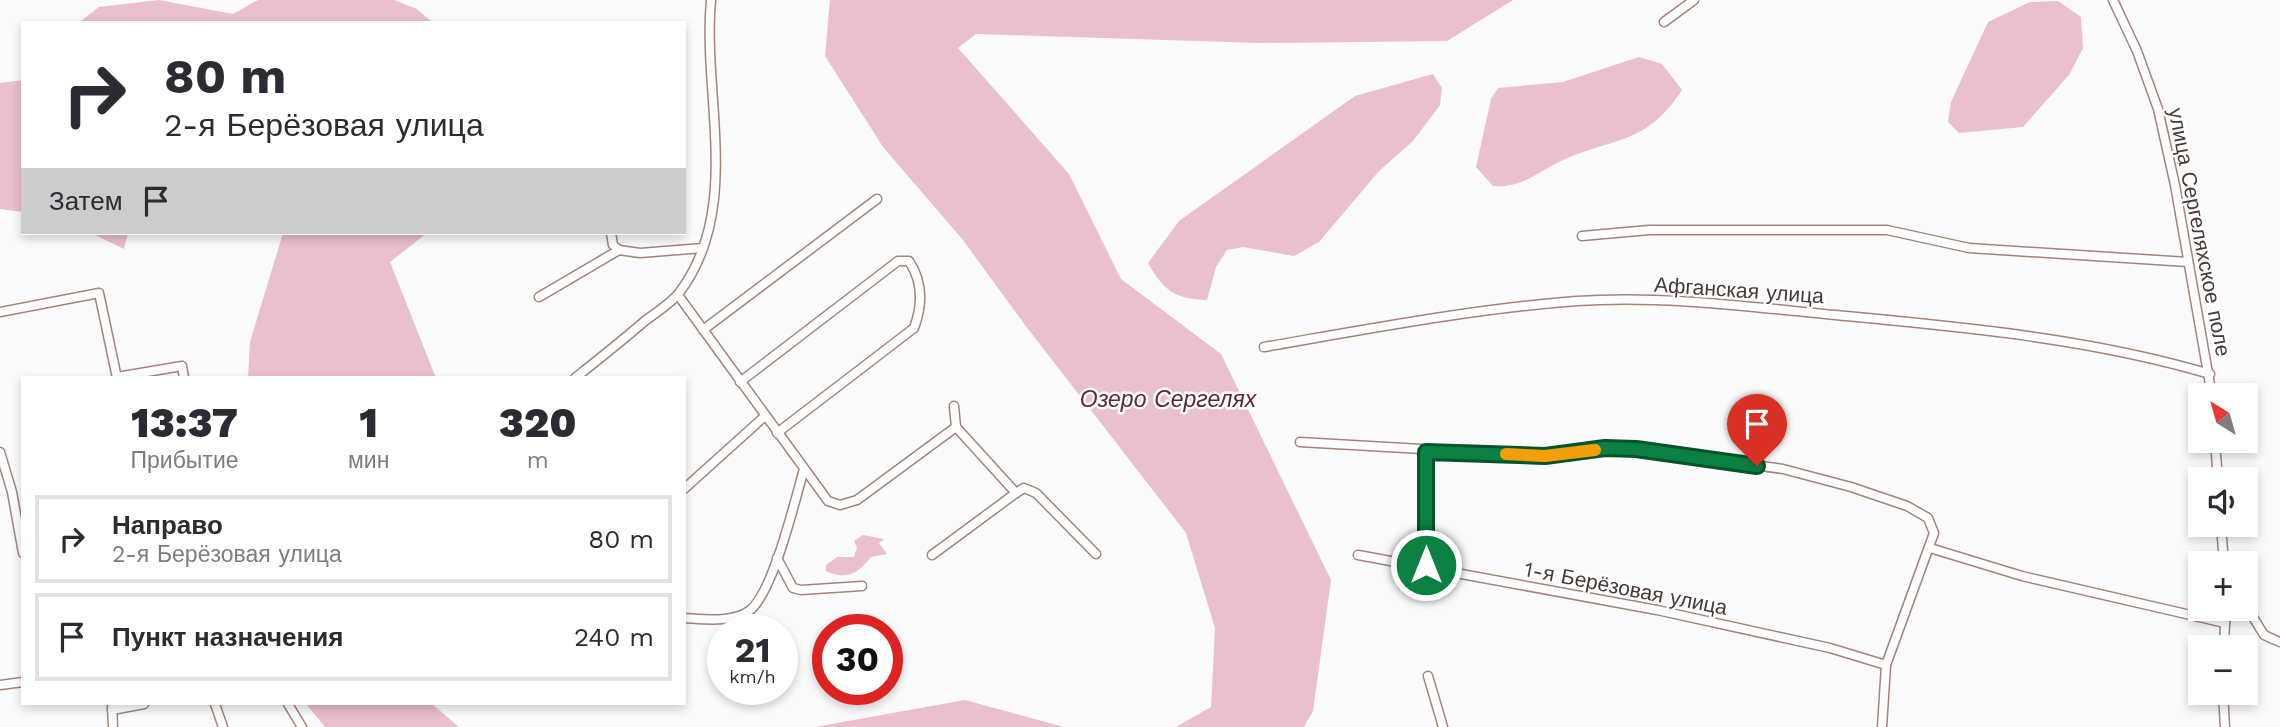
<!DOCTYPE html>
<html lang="ru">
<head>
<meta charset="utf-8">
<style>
	body { margin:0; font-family:"Work Sans",sans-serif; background:#f7f7f7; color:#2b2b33; height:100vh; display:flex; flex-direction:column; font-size:26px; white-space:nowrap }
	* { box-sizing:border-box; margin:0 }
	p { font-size:23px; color:#7c7c81 }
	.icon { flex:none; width:38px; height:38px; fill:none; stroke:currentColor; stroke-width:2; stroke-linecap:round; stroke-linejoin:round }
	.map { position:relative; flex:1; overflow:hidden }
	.sheet { position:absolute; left:21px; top:376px; width:665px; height:329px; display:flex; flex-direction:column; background:#fff; border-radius:0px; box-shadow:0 4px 10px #0003 }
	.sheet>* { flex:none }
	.guide { position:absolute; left:21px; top:21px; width:665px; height:214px; border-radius:0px; box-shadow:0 4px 10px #0003; background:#fff; color:#2b2b33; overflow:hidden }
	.needle { width:46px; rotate:323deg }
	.fabs { position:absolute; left:2188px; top:383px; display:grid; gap:14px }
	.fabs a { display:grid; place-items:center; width:70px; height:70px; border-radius:0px; background:#fff; box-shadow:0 4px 10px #0003; font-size:35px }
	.speed { position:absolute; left:707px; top:614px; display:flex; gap:14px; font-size:35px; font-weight:700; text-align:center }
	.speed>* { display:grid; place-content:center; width:91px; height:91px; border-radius:50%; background:#fff; box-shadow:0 4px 10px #0003; line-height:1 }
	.speed small { font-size:18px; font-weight:400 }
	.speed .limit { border:10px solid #d22; background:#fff; color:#111 }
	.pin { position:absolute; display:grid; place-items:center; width:60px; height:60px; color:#fff; margin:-72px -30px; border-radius:50% 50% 50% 0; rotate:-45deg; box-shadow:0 0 7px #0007 }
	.pin .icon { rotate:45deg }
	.me { position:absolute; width:77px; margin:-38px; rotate:0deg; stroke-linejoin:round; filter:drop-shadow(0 0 5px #0008) }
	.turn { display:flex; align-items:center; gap:24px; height:147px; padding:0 28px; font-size:32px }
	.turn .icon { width:91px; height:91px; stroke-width:2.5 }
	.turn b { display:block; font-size:49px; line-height:60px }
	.then { display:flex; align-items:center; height:66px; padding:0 28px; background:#0003; gap:14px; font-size:26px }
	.eta { display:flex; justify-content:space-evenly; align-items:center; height:119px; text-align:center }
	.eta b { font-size:42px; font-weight:800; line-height:49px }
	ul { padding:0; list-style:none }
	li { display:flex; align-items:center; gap:21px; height:88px; margin:0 14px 10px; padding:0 14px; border:4px solid #e1e1e2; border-radius:0px }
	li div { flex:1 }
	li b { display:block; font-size:26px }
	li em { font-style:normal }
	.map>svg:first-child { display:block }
	.water { fill:#eabfce }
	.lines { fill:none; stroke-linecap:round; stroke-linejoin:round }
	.minor-casing { stroke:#a3837c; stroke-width:11 }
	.minor { stroke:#fff; stroke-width:8 }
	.route-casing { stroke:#07532c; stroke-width:18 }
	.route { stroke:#0b8043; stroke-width:12 }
	.slow { stroke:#f59e0b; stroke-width:12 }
	.labels { text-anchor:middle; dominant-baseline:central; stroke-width:5; stroke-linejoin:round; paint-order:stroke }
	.street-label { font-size:21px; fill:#463835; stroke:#fff }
	.water-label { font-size:23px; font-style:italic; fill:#5b263c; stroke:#fff }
</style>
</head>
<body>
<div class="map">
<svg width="2280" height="727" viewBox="0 0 2280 727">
	<rect width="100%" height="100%" fill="#fbfbfb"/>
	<g class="water">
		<path d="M159 0 233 14 258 0H394L417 9 433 23H78L99 7Z"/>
		<path d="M830 0H1513L1447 41 1260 43 976 34 958 48 1069 174 1121 279 1221 354 1331 580 1313 711 1304 727H1176L1211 707 1215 628 1186 533 1025 325 963 240 883 147 825 56Z"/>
		<path d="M2058 1 2081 17 2083 48 2069 75 2023 127 1959 133 1948 122 1951 102 1988 22 2030 2Z"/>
		<path d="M1639 57 1662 64 1682 90C1646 145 1615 137 1563 160 1537 172 1523 188 1493 186L1476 167 1491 99 1498 88 1563 82Z"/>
		<path d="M1433 74 1442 88 1440 105 1413 141 1379 171 1319 242 1294 256 1243 247 1227 250 1216 267 1207 300C1175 299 1164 291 1148 263L1179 221 1355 96Z"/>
		<path d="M23 80V212L0 209V83Z"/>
		<path d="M91 233H128L124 249Z"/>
		<path d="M283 233H427L390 262 436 378H248L250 342Z"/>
		<path d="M863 535 884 539 879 543 887 554 871 557C858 573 848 581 826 571V565L837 557H854L857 547 854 541Z"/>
		<path d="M965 700 1064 727H815Z"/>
		<path d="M306 704H432L459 727H325Z"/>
	</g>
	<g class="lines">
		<g class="minor-casing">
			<g id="minor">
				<path d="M2113 0 2137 51 2158 109 2175 185 2212 396"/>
				<path d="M1664 22 1694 0"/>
				<path d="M611 233 613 245 619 250"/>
				<path d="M1582 236 1649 230H1887L1969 248 2188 262"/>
				<path d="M678 295 828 501 840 505 857 500 956 427 954 406"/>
				<path d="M539 297 619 250 640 253 703 248"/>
				<path d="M0 312 99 293 117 378"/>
				<path d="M703 330 877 199"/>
				<path d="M1264 347C1368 329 1472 309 1577 301 1660 295 1752 307 1835 315 1961 327 2089 338 2210 374"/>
				<path d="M117 377 182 366 184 378"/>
				<path d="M575 378C599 359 623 340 646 320 657 312 671 303 679 293 743 209 702 95 711 0"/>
				<path d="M740 382 898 261H909C923 282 923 304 914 328L777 433"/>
				<path d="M2215 441 2218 480"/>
				<path d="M1300 442 1545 456 1605 448 1636 449 1704 458 1783 469 1851 487 1907 506 1928 518 1934 533 1886 665 1882 727"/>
				<path d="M0 452 12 492 23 553"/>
				<path d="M1426 452V565"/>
				<path d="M684 489 765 416"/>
				<path d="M1016 493 1024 488 1036 493 1096 554"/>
				<path d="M2221 525 2224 564"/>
				<path d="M1930 548 2022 576 2225 623 2224 648"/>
				<path d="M932 555 1016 493 956 427"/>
				<path d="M1358 555 1657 610 1830 648 1886 665"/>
				<path d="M777 558 793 588 801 590 862 586"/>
				<path d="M2245 604 2264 635 2280 642"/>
				<path d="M2225 609V623"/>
				<path d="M684 618C703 619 732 623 749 611 773 594 795 500 804 469"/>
				<path d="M1428 676 1443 727"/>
				<path d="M0 685 23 682"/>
				<path d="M2223 693 2225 727"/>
				<path d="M112 704 113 727"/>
				<path d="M215 704 223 727"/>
				<path d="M288 704 302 727"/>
				<path d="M112 710 144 704"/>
			</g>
		</g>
		<use href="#minor" class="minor"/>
	</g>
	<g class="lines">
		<g class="route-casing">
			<path id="route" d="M1426 565V452L1545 456 1605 448 1636 449 1757 466"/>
		</g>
		<use href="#route" class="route"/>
		<path class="slow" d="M1506 454 1545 456 1595 450"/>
	</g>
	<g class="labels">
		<g class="street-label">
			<text transform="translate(2200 232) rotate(79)">улица Сергеляхское поле</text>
			<text transform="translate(1739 290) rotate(4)">Афганская улица</text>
			<text transform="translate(1626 588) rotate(11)">1-я Берёзовая улица</text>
		</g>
		<g class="water-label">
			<text x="1168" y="399">Озеро Сергелях</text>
		</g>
	</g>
</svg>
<div class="fabs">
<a><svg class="needle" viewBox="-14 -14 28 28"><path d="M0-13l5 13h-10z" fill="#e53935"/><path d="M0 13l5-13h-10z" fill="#7c7c81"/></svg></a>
<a><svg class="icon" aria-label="sound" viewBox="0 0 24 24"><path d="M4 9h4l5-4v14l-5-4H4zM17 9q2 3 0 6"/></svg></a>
<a>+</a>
<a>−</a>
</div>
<div class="speed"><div>21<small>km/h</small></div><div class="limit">30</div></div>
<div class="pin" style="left:1757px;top:466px;background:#d93025"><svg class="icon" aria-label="arrive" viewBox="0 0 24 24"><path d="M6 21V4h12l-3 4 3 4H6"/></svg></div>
<svg class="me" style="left:1426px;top:565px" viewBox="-20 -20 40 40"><circle r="17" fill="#0b8043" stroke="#fff" stroke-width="3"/><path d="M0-11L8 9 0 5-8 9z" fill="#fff"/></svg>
<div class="guide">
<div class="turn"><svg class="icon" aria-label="right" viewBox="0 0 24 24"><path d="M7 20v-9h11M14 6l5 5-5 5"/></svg><div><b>80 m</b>2-я Берёзовая улица</div></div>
<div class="then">Затем<svg class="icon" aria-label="arrive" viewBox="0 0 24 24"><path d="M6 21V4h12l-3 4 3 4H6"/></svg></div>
</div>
<section class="sheet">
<div class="eta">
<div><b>13:37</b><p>Прибытие</p></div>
<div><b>1</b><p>мин</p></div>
<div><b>320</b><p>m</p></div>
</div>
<ul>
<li><svg class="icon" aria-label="right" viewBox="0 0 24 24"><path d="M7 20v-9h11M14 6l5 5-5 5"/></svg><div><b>Направо</b><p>2-я Берёзовая улица</p></div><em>80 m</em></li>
<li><svg class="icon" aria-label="arrive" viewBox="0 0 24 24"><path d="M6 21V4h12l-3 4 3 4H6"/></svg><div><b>Пункт назначения</b></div><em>240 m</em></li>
</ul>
</section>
</div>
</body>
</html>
